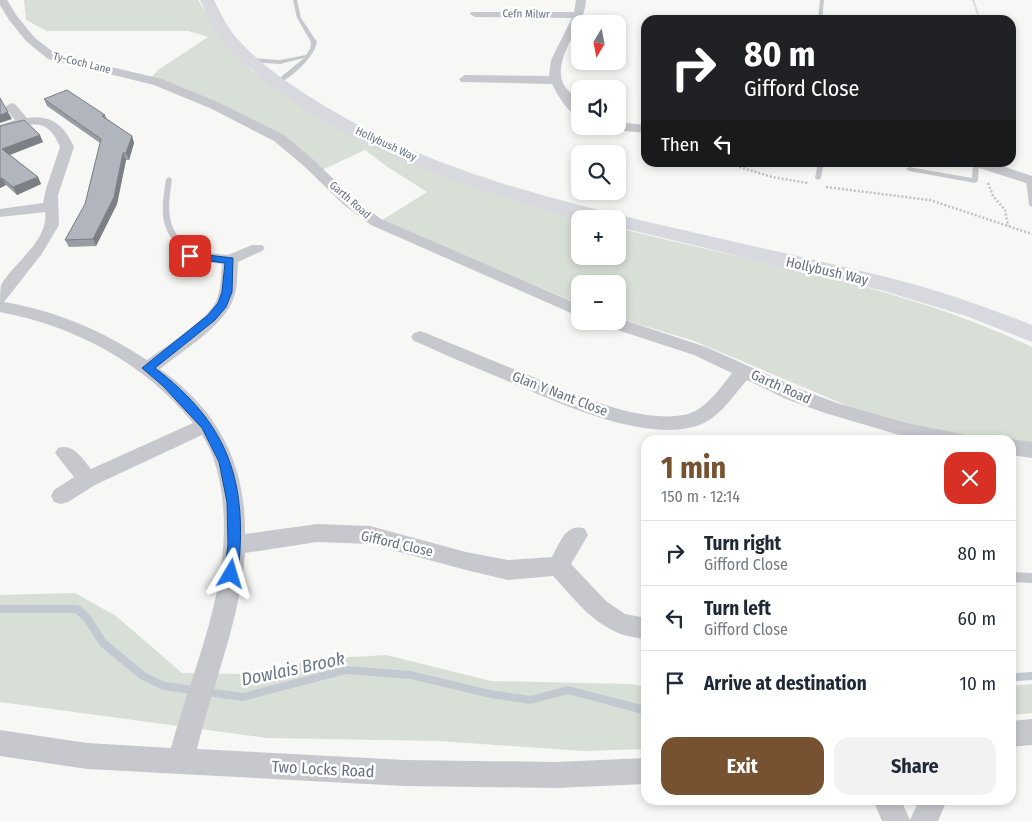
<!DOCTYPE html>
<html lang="en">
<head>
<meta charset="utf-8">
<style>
	body { margin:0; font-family:"Fira Sans Condensed",sans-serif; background:#f2f2f3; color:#1f2937; height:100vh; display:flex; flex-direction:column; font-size:19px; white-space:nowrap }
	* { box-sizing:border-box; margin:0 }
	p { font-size:16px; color:#747a83 }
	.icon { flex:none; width:28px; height:28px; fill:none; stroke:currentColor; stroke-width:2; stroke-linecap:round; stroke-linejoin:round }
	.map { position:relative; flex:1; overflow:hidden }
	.panel { position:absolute; left:641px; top:435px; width:375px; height:370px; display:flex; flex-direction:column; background:#fff; border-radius:15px; box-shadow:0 2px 8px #0003 }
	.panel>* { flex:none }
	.hud { position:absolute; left:641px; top:15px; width:375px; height:152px; border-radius:15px; box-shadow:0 2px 8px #0003; background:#202124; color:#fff; overflow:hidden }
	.needle { width:32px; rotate:190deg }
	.tools { position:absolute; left:571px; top:15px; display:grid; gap:10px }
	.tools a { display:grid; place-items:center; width:55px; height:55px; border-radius:10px; background:#fff; box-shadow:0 2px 8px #0003; font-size:25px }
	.pin { position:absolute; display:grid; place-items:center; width:42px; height:42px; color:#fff; margin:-21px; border-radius:10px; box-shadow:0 2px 8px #0006 }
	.me { position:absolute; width:55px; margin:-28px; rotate:7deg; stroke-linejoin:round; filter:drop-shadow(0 0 4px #0008) }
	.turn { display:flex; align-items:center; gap:18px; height:105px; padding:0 20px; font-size:22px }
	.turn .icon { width:65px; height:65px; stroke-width:2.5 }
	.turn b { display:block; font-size:35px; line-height:42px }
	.then { display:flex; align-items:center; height:48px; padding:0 20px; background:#0003; gap:10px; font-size:19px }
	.round { display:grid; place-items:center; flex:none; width:52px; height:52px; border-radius:15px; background:#f2f2f3 }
	.head { display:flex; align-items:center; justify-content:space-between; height:85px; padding:0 20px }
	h1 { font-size:30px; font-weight:700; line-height:38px; color:#775231 }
	.cta { display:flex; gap:10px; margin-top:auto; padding:10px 20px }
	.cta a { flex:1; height:58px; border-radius:15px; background:#775231; color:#fff; font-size:20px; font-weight:700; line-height:58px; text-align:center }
	.cta a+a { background:#f2f2f3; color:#1f2937 }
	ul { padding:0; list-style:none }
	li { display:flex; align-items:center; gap:15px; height:65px; padding:0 20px; border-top:1px solid #e0e1e3 }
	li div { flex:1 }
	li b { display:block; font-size:19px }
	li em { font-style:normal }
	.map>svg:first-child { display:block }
	.green { fill:#d8dfd6 }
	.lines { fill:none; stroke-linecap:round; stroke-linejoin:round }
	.stream { fill:#c3c9d1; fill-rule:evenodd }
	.path-far1 { stroke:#c0c1c4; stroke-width:2; stroke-dasharray:1 1; stroke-linecap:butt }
	.path { stroke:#c0c1c4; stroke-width:2.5; stroke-dasharray:2 2; stroke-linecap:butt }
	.lane { fill:#c6c8cd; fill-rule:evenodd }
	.street { fill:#c6c8cd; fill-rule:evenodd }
	.secondary { fill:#d8d9df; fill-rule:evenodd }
	.wall { fill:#989ca3 }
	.shaded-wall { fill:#7c7f84 }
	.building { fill:#b1b5bd; stroke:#7c7f84 }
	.route { fill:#1a73e8; stroke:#114b97 }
	.labels { text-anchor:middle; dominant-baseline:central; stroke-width:5; stroke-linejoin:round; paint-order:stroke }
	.far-street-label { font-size:11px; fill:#677186; stroke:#fff }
	.street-label { font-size:14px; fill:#677186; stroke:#fff }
	.near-street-label { font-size:16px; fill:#677186; stroke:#fff }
	.near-water-label { font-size:18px; font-style:italic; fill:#687889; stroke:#fff }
</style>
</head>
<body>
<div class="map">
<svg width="1032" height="821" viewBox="0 0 1032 821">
	<rect width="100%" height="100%" fill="#f7f8f5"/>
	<g class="green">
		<path d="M24 0H198L219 33 233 52 254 72 310 112 582 219H580V256H618V228C756 263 902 285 1032 347V446L1011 440H971L869 415 694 341 618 318V284H580V304L379 222 427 192 386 166 365 150 322 170 306 154 224 113 147 82 158 70 208 37 188 31H47L26 20Z"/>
		<path d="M75 593 116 616 182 673 246 674 318 659 386 655 491 681 630 684 646 687V749L584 751 439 741 267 738 0 702V595Z"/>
		<path d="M1032 684V713L1011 715V686Z"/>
	</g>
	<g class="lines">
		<g class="stream">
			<path d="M0 605H77L80 606 90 615 106 640 146 673 165 682 243 693 346 666 411 671 490 690 531 696 568 686 646 706V715L568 694 531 704 490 698 411 679 346 674 243 701 164 690 140 679 100 646 84 621 75 613H0Z"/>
			<path d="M1032 672V680L1017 681 1011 684 1012 674 1015 673Z"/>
		</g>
		<path class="path-far1" d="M973 0 980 20"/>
		<g class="path">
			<path d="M724 162 772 177 808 183"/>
			<path d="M988 183 993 196 1005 210 1008 226"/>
			<path d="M826 187 930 200 1032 234"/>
		</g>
		<g class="lane">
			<path d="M293 0H297L301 18 317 42C314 58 292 77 278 84L275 82 276 81 304 58 280 64 252 62 249 60 252 58 280 60 306 55 310 49 311 42 297 18Z"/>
			<path d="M820 0H824L822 20H818Z"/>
			<path d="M818 162H824L821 178 818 180 815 178Z"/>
			<path d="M979 162 978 181 975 183 909 171 906 169 909 167 972 178 973 163Z"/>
			<path d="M169 177 172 179C167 216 166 226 193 254V258H187C160 228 160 218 166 179Z"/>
			<path d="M1029 178 1032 180V207L1029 205 1026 180Z"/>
			<path d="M1011 572 1032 573V583L1011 582Z"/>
		</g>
		<g class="street">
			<path d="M0 0H7L17 16 35 38 56 54 162 79 220 103 284 135 315 161 354 199 381 219 580 305V317L371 225 344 205 305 167 274 141 212 109 154 85 48 59 27 42 9 20 0 5Z"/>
			<path d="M576 0H586C585 25 563 44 561 69 559 89 574 92 580 105 581 108 580 114 580 117 568 114 557 94 552 84L461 82 459 79 465 75 549 76 551 60 572 18 475 17 470 14 471 12H574Z"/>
			<path d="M11 103 15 104 27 118C51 114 65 126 74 147L58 195 59 225 41 255 4 302C57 311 103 331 147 360 166 346 209 320 217 299 221 288 221 276 222 264L184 259 182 256 184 253 190 251 228 255 252 245H262L265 248 262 251 238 262C237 274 238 286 234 297 225 326 183 350 160 369 218 410 246 464 245 534L317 524 370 526 466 552 508 560 552 557C560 543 566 522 585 529L588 535 571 564 606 601 625 614 646 618V640C635 637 622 636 612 630 588 618 571 595 553 576L508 580 466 570 370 544 317 542 245 553C240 621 213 683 197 749L405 760 556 762 646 758V784L556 788 405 786 87 769 0 756V730L87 743 171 748C194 664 233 584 222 496 219 474 214 454 202 435L95 485 68 502 61 504 54 502 51 496 54 490 74 477 55 453 58 448C73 443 82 458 91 469L193 423C145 363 74 326 0 312 0 305 0 292 1 285 14 262 49 241 45 212L0 217V209L43 203 46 189 60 147C46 113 28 126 0 133V125L15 120 5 107Z"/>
			<path d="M618 122 646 125V133L614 130 608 126H618Z"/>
			<path d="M969 162H990L1032 176V185L970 165Z"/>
			<path d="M618 318 706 347 800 389 837 403 906 423 958 433 965 435 968 440H920L906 437 825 413 786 399 747 380C734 395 722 414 704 423 652 447 559 403 510 382 482 370 454 359 426 346L414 341 411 337 414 333 420 331 426 333C457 346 489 359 521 372 564 390 641 426 688 414 706 409 721 387 732 373L694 355 602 325 600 321H618Z"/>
			<path d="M1011 439 1032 442V458L1011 455V440H1009Z"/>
			<path d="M1032 719V745L1011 747V721Z"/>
			<path d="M873 800H901L910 820 919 800H947L938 821H882Z"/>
		</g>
		<path class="secondary" d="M200 0H214C220 12 226 25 234 35 256 61 287 83 315 100 416 164 534 195 648 222 729 241 810 258 890 278 939 290 986 307 1032 325V342L966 316 884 291 618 227V219C606 219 595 220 583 219 563 217 541 208 521 202 430 175 337 139 263 79 250 68 235 56 224 43 214 30 207 15 200 0Z"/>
	</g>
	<g class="wall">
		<path d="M44 99 105 115 107 119 132 136 134 143 129 160H126L117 204 96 246 69 247 65 240 85 204 100 143 47 106Z"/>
		<path d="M0 126 43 142 10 155 38 177 41 184 17 195 6 185 0 188Z"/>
	</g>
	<g class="shaded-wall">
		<path d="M8 112 12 119 0 123V115Z"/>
		<path d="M40 135 43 142 6 156 2 149Z"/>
		<path d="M132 136 134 143 129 160 126 153Z"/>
		<path d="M123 153 126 160 117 204 96 246 93 239Z"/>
		<path d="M38 177 41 184 17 195 13 187Z"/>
		<path d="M2 178 6 185 0 188V179Z"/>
	</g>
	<g class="building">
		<path d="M67 90 105 115 102 116 132 136 126 153H123L114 197 93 239 65 240 85 204 101 139 44 99Z"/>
		<path d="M0 98 8 112 0 115Z"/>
		<path d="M24 120 40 135 2 149 38 177 13 187 2 178 0 179V126Z"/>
	</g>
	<path class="route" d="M190 253 233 258 232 292 226 307 215 320 155 368C230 425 248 483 238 574L236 578 231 580 226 578 224 574 228 545 227 502 219 462 202 428 163 386 142 368 208 315 218 303 222 292 225 263 187 258V254Z"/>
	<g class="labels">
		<g class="far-street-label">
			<text transform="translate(526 14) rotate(1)">Cefn Milwr</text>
			<text transform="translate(82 63) rotate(14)">Ty-Coch Lane</text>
			<text transform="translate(386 144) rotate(25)">Hollybush Way</text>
			<text transform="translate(350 200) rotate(41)">Garth Road</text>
		</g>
		<g class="street-label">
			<text transform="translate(827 271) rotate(13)">Hollybush Way</text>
			<text transform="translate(781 387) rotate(24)">Garth Road</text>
			<text transform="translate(560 394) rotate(21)">Glan Y Nant Close</text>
			<text transform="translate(397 544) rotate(13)">Gifford Close</text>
		</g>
		<g class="near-street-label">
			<text transform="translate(323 769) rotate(3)">Two Locks Road</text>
		</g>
		<g class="near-water-label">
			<text transform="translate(293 669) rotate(-12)">Dowlais Brook</text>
		</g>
	</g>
</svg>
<div class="tools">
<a><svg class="needle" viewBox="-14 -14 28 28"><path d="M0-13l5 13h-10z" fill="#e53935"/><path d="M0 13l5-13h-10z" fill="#747a83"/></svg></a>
<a><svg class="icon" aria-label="sound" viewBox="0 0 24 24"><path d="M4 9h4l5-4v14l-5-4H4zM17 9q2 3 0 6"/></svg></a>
<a><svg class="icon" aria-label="search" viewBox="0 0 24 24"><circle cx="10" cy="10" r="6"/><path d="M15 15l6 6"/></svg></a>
<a>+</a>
<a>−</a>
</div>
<div class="pin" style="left:190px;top:256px;background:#d93025"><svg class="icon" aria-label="arrive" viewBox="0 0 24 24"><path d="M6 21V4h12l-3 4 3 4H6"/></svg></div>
<svg class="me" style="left:231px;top:574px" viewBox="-20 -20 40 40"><path d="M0-17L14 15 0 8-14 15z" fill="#1a73e8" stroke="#fff" stroke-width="4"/></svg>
<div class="hud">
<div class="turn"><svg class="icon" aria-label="right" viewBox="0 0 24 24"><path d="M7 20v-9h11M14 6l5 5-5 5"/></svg><div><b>80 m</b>Gifford Close</div></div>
<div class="then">Then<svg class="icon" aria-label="left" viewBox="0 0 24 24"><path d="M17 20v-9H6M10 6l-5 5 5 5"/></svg></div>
</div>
<section class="panel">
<div class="head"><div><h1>1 min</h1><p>150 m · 12:14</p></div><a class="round" style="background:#d93025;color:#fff"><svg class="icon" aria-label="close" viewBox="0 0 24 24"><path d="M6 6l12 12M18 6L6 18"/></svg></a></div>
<ul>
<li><svg class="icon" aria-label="right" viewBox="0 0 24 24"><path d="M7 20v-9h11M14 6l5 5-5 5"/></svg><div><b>Turn right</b><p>Gifford Close</p></div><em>80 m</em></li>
<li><svg class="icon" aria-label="left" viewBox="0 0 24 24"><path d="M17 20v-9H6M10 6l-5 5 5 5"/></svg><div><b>Turn left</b><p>Gifford Close</p></div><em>60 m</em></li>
<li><svg class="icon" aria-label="arrive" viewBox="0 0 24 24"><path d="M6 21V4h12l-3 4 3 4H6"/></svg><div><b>Arrive at destination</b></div><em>10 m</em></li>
</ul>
<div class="cta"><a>Exit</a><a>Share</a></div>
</section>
</div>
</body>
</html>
